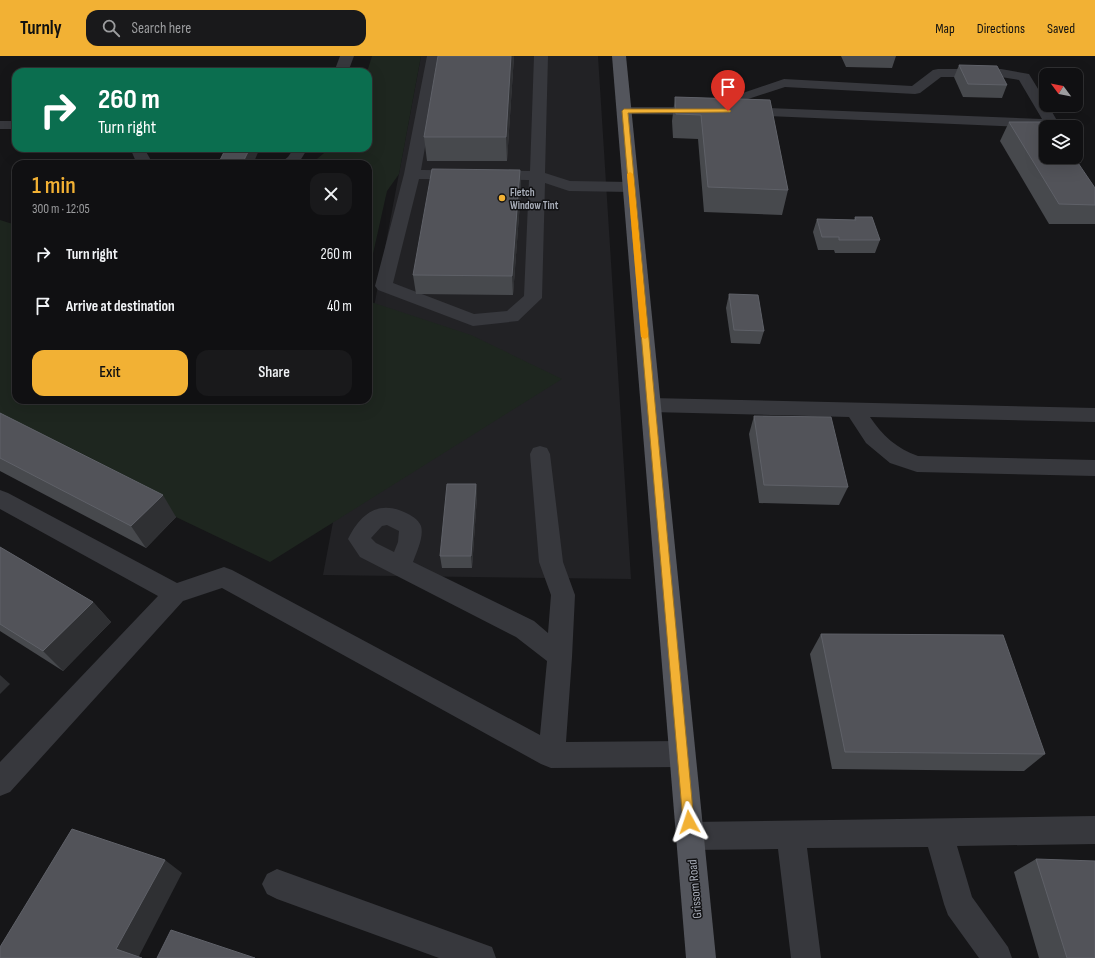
<!DOCTYPE html>
<html lang="en">
<head>
<meta charset="utf-8">
<style>
	body { margin:0; font-family:"Sofia Sans Condensed",sans-serif; background:#19191b; color:#f1f3f6; height:100vh; display:flex; flex-direction:column; font-size:15px; white-space:nowrap }
	* { box-sizing:border-box; margin:0 }
	p { font-size:13px; color:#9c9d9f }
	.icon { flex:none; width:22px; height:22px; fill:none; stroke:currentColor; stroke-width:2; stroke-linecap:round; stroke-linejoin:round }
	.map { position:relative; flex:1; overflow:hidden }
	.panel { position:absolute; left:12px; top:104px; width:360px; height:244px; display:flex; flex-direction:column; background:#101012; border-radius:12px; box-shadow:0 4px 16px #0002,0 0 0 1px #303032 }
	.panel>* { flex:none }
	.banner { position:absolute; left:12px; top:12px; width:360px; height:84px; border-radius:12px; box-shadow:0 4px 16px #0002,0 0 0 1px #303032; background:#0b6e4f; color:#fff; overflow:hidden }
	.needle { width:26px; rotate:302deg }
	.buttons { position:absolute; left:1039px; top:12px; display:grid; gap:8px }
	.buttons a { display:grid; place-items:center; width:44px; height:44px; border-radius:8px; background:#101012; box-shadow:0 4px 16px #0002,0 0 0 1px #303032; font-size:20px }
	.pin { position:absolute; display:grid; place-items:center; width:34px; height:34px; color:#fff; margin:-41px -17px; border-radius:50% 50% 50% 0; rotate:-45deg; box-shadow:0 0 4px #0007 }
	.pin .icon { rotate:45deg }
	.me { position:absolute; width:44px; margin:-22px; rotate:355deg; stroke-linejoin:round; filter:drop-shadow(0 0 3px #0008) }
	.turn { display:flex; align-items:center; gap:14px; height:84px; padding:0 20px; font-size:18px }
	.turn .icon { width:52px; height:52px; stroke-width:2.5 }
	.turn b { display:block; font-size:28px; line-height:34px }
	.round { display:grid; place-items:center; flex:none; width:42px; height:42px; border-radius:12px; background:#19191b }
	.overview { display:flex; align-items:center; justify-content:space-between; height:68px; padding:0 20px }
	h1 { font-size:24px; font-weight:600; line-height:30px; color:#f2b134 }
	.cta { display:flex; gap:8px; margin-top:auto; padding:8px 20px }
	.cta a { flex:1; height:46px; border-radius:12px; background:#f2b134; color:#111; font-size:16px; font-weight:600; line-height:46px; text-align:center }
	.cta a+a { background:#19191b; color:#f1f3f6 }
	ul { padding:0; list-style:none }
	li { display:flex; align-items:center; gap:12px; height:52px; padding:0 20px }
	li div { flex:1 }
	li b { display:block; font-size:15px }
	li em { font-style:normal }
	header { display:flex; align-items:center; gap:24px; box-sizing:border-box; height:56px; padding:0 20px; background:#f2b134; color:#111 }
	header strong { font-size:19px }
	nav { display:flex; gap:22px; margin-inline-start:auto; font-size:14px }
	.search { width:280px; height:36px; background:#19191b; display:flex; align-items:center; gap:10px; box-sizing:border-box; padding:0 14px; border-radius:12px; color:#9c9d9f; font-size:15px }
	.map>svg:first-child { display:block }
	.built { fill:#222225 }
	.green { fill:#1e261f }
	.lines { fill:none; stroke-linecap:round; stroke-linejoin:round }
	.minor { fill:#37383d; fill-rule:evenodd }
	.major { fill:#53555c; fill-rule:evenodd }
	.wall { fill:#47494d }
	.shaded-wall { fill:#2f3033 }
	.building { fill:#525359; stroke:#5f6168 }
	.route { fill:#f2b134; stroke:#9d7322 }
	.slow { fill:#f59e0b }
	.poi-dot { fill:#f2b134; stroke:#111113; stroke-width:1.5 }
	.labels { text-anchor:middle; dominant-baseline:central; stroke-width:3; stroke-linejoin:round; paint-order:stroke }
	.far-poi-label { font-size:11px; font-weight:bold; fill:#a8adb8; stroke:#111113; text-anchor:start }
	.street-label { font-size:13px; fill:#a8adb8; stroke:#111113 }
</style>
</head>
<body>
<header>
<strong>Turnly</strong>
<div class="search"><svg class="icon" aria-label="search" viewBox="0 0 24 24"><circle cx="10" cy="10" r="6"/><path d="M15 15l6 6"/></svg>Search here</div>
<nav><a>Map</a><a>Directions</a><a>Saved</a></nav>
</header>
<div class="map">
<svg width="1095" height="902" viewBox="0 0 1095 902">
	<rect width="100%" height="100%" fill="#161618"/>
	<path class="built" d="M421 0H598L631 523 323 519 356 344H368V283Z"/>
	<g class="green">
		<path d="M372 0H421L399 118 387 135 368 220V108H311L330 92H368V16H367Z"/>
		<path d="M0 164 16 169V344H368V245L471 279 562 323 270 506 176 461 0 372Z"/>
	</g>
	<g class="lines">
		<g class="minor">
			<path d="M340 0H354L348 16H334Z"/>
			<path d="M427 0H441L421 114 530 115 534 0H548L545 117 570 125 631 126 637 128 639 131 637 134 631 136 569 135 545 127 542 242 518 265 473 270 378 234 375 230 404 118ZM419 123 529 124 524 240 507 255 474 258 393 227Z"/>
			<path d="M938 13H1001L1029 18 1046 46V49H1048L1059 68 1057 71 1046 72 744 59 739 58 737 55 739 52 744 51 1042 63 1019 24 1001 21H941L920 37 915 38 785 31 733 48 735 55 733 58 728 59 723 58 718 44 720 41 734 40 784 23 912 30 933 14Z"/>
			<path d="M624 51H703L708 52 710 55 708 58 703 59 619 58 617 55 619 52Z"/>
			<rect x="0" y="65" width="16" height="8"/>
			<path d="M130 92H144L153 108H137Z"/>
			<path d="M294 92H308L298 108H279L288 101Z"/>
			<path d="M651 342 1095 352V366L870 361C882 379 897 393 918 400L1095 404V420L917 416 890 407 866 387 849 361 651 356 644 354 641 349 644 344Z"/>
			<path d="M540 390 547 392 550 398 563 506 575 539 572 601 566 686 682 685 692 689 695 698 692 707 682 711 551 712 541 708 222 532 183 545 10 736 0 740V706L158 540 0 453V434L8 437 177 527 224 511 232 514 540 679 547 605 516 581 360 501 348 483C360 459 377 444 404 456 411 459 418 463 421 470 424 481 417 495 413 506L534 565 548 577 551 539 539 506 530 398 533 392ZM387 469 399 475 398 486 394 496 376 487 371 482 382 470Z"/>
			<path d="M1095 760V788L957 790 972 841 1008 891 1012 902H979L948 859 944 848 928 791 807 792 821 902H791L778 793 690 794 680 790 676 780 680 770 690 766Z"/>
			<path d="M277 813 481 887 492 891 496 902H439L277 843 267 838 262 828 267 818Z"/>
		</g>
		<path class="major" d="M612 0H626L716 902H686Z"/>
	</g>
	<g class="wall">
		<path d="M514 0 507 105H427L424 81Z"/>
		<path d="M841 0H896L892 12 846 11Z"/>
		<path d="M959 9 1007 29 1002 42 963 41 954 21Z"/>
		<path d="M675 41 770 44 788 134 782 159 704 156 698 83 673 82 672 65Z"/>
		<path d="M1009 66 1095 132V168H1049L1000 85Z"/>
		<path d="M520 114 521 133 513 239 416 238 413 219Z"/>
		<path d="M855 161 880 184 875 197H835L834 194H818L813 176 817 163 854 164Z"/>
		<path d="M729 238 764 275 760 288 731 287 726 252Z"/>
		<path d="M0 357 176 461 146 492 0 415Z"/>
		<path d="M754 360 848 431 839 449 759 447 749 378Z"/>
		<path d="M476 428 477 440 472 512H442L440 500Z"/>
		<path d="M0 491 93 546 111 566 63 615 0 575Z"/>
		<path d="M821 578 1045 698 1024 715 832 713 810 598Z"/>
		<path d="M1036 803 1095 902H1039L1014 816Z"/>
	</g>
	<g class="shaded-wall">
		<path d="M511 0H514L507 105 506 81Z"/>
		<path d="M250 92H260L253 108H242Z"/>
		<path d="M520 114 521 133 513 239 512 220Z"/>
		<path d="M476 428 477 440 472 512 471 500Z"/>
		<path d="M163 439 176 461 146 492 131 470Z"/>
		<path d="M93 546 111 566 63 615 43 595Z"/>
		<path d="M0 619 10 628 0 638Z"/>
		<path d="M165 804 182 817 138 902 116 893Z"/>
	</g>
	<g class="building">
		<path d="M438 0H511L506 81H424Z"/>
		<path d="M959 9 997 10 1007 29 968 28Z"/>
		<path d="M675 41 770 44 788 134 708 131 701 59 676 58Z"/>
		<path d="M1009 66H1051L1054 71H1046V101H1074L1095 132V149L1059 148Z"/>
		<path d="M226 92H250L242 108H218Z"/>
		<path d="M432 113 520 114 512 220 413 219Z"/>
		<path d="M855 161H872L880 184H839V181H822L817 163 856 164Z"/>
		<path d="M729 238 758 239 764 275 734 274Z"/>
		<path d="M0 357 163 439 131 470 0 402Z"/>
		<path d="M754 360 831 361 848 431 764 429Z"/>
		<path d="M447 428H476L471 500H440Z"/>
		<path d="M0 491 93 546 43 595 0 568Z"/>
		<path d="M821 578 1003 579 1045 698 845 696Z"/>
		<path d="M72 773 165 804 116 893 142 902H0V891Z"/>
		<path d="M1036 803 1095 805V902H1067Z"/>
		<path d="M171 874 255 902H157Z"/>
	</g>
	<path class="route" d="M728 53 731 55 730 56 628 57 694 766 693 771 689 772 684 771 683 766 622 55 624 53Z"/>
	<path class="slow" d="M630 116 633 118 648 281 645 283 641 281 627 118Z"/>
	<circle class="poi-dot" cx="502" cy="142" r="4"/>
	<g class="labels">
		<g class="far-poi-label">
			<text x="510" y="136">Fletch<tspan x="510" dy="13">Window Tint</tspan></text>
		</g>
		<g class="street-label">
			<text transform="translate(695 833) rotate(-95)">Grissom Road</text>
		</g>
	</g>
</svg>
<div class="buttons">
<a><svg class="needle" viewBox="-14 -14 28 28"><path d="M0-13l5 13h-10z" fill="#e53935"/><path d="M0 13l5-13h-10z" fill="#9c9d9f"/></svg></a>
<a><svg class="icon" aria-label="layers" viewBox="0 0 24 24"><path d="M12 4l9 5-9 5-9-5zM3 14l9 5 9-5"/></svg></a>
</div>
<div class="pin" style="left:728px;top:55px;background:#d93025"><svg class="icon" aria-label="arrive" viewBox="0 0 24 24"><path d="M6 21V4h12l-3 4 3 4H6"/></svg></div>
<svg class="me" style="left:689px;top:766px" viewBox="-20 -20 40 40"><path d="M0-17L14 15 0 8-14 15z" fill="#f2b134" stroke="#fff" stroke-width="4"/></svg>
<div class="banner">
<div class="turn"><svg class="icon" aria-label="right" viewBox="0 0 24 24"><path d="M7 20v-9h11M14 6l5 5-5 5"/></svg><div><b>260 m</b>Turn right</div></div>
</div>
<section class="panel">
<div class="overview"><div><h1>1 min</h1><p>300 m · 12:05</p></div><a class="round"><svg class="icon" aria-label="close" viewBox="0 0 24 24"><path d="M6 6l12 12M18 6L6 18"/></svg></a></div>
<ul>
<li><svg class="icon" aria-label="right" viewBox="0 0 24 24"><path d="M7 20v-9h11M14 6l5 5-5 5"/></svg><div><b>Turn right</b></div><em>260 m</em></li>
<li><svg class="icon" aria-label="arrive" viewBox="0 0 24 24"><path d="M6 21V4h12l-3 4 3 4H6"/></svg><div><b>Arrive at destination</b></div><em>40 m</em></li>
</ul>
<div class="cta"><a>Exit</a><a>Share</a></div>
</section>
</div>
</body>
</html>
